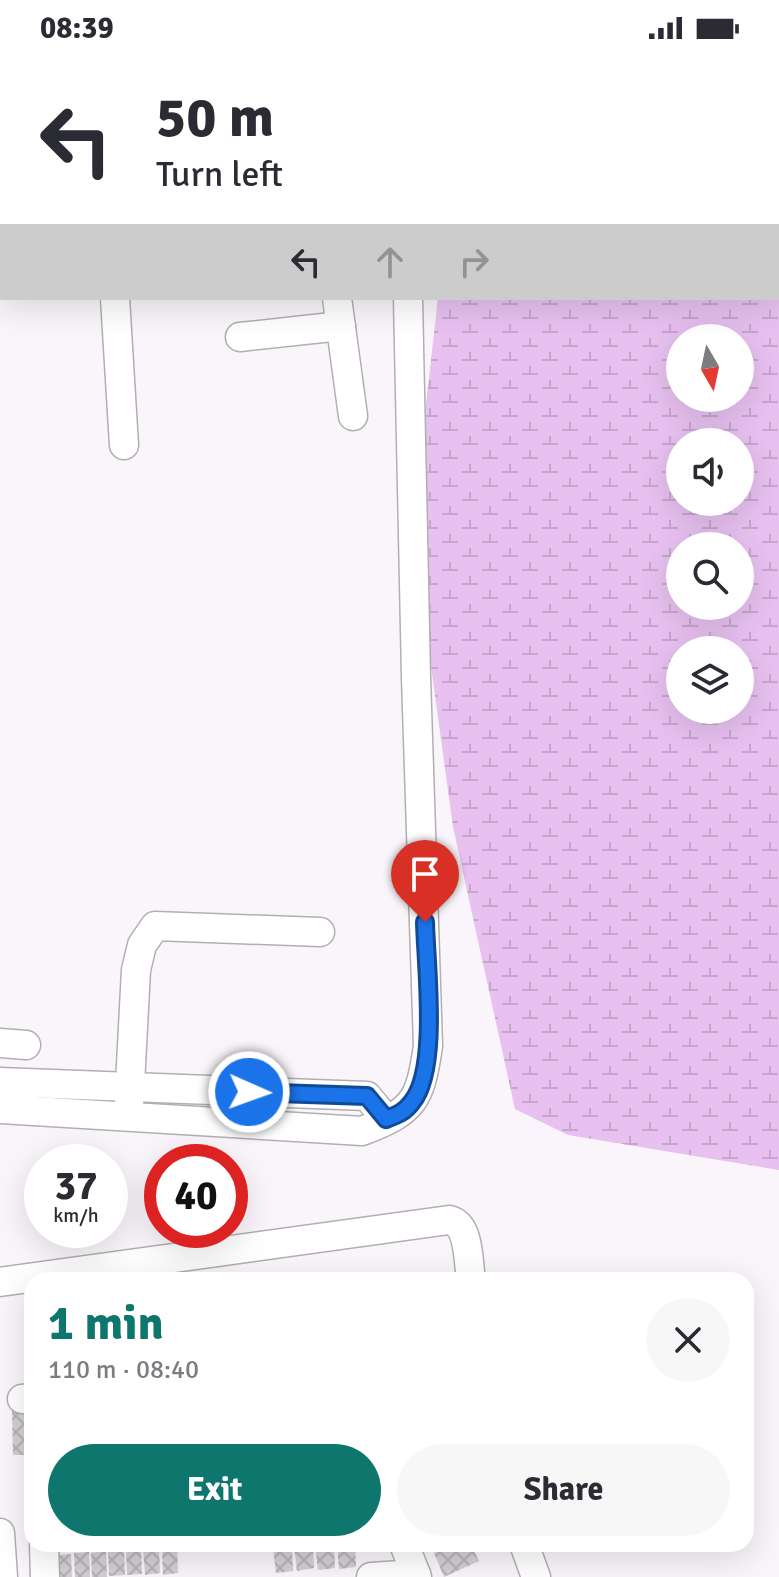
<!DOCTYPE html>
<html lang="en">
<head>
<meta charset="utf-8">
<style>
	body { margin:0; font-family:Signika,sans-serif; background:#f7f7f7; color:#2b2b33; height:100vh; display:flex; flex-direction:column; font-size:30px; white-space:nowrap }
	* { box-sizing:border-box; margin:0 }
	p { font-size:26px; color:#7c7c81 }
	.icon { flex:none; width:44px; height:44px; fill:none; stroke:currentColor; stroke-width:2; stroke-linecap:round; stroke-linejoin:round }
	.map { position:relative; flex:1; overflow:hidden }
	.sheet { position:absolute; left:24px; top:1216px; width:730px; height:280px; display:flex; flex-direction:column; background:#fff; border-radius:24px; box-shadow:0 8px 32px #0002 }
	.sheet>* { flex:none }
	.top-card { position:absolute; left:0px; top:0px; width:780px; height:244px; box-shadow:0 8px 32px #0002; background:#fff; color:#2b2b33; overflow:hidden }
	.needle { width:52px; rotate:171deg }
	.controls { position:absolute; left:666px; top:268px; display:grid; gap:16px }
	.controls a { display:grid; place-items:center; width:88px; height:88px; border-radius:50%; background:#fff; box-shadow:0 8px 32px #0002; font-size:40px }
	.speed { position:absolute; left:24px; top:1088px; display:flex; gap:16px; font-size:40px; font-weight:700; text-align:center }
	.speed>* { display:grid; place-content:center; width:104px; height:104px; border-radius:50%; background:#fff; box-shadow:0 8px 32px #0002; line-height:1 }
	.speed small { font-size:20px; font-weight:400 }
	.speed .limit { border:12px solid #d22; background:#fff; color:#111 }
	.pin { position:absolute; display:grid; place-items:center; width:68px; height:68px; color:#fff; margin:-82px -34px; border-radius:50% 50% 50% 0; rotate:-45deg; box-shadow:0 0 8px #0007 }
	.pin .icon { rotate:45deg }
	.me { position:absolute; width:88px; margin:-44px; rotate:92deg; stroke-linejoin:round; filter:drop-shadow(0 0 6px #0008) }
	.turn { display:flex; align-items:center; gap:28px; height:168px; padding:0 24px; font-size:36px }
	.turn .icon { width:104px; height:104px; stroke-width:2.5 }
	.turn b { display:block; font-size:56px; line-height:68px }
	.lanes { display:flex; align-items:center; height:76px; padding:0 24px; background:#0003; justify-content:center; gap:40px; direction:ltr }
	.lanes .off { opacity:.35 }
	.round { display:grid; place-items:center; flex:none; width:84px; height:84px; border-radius:42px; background:#f7f7f7 }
	.head { display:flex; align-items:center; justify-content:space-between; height:136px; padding:0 24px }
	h1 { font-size:48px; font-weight:800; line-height:60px; color:#0f766e }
	.action { display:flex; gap:16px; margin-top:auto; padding:16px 24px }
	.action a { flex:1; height:92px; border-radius:48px; background:#0f766e; color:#fff; font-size:32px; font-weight:800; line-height:92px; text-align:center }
	.action a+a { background:#f7f7f7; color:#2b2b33 }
	.status { display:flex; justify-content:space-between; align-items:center; height:56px; padding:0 40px; background:#fff; direction:ltr }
	.status svg { height:22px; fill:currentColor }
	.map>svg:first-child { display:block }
	.wetland { fill:url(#wetland-marsh); fill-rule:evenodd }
	.building { fill:url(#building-cross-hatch) }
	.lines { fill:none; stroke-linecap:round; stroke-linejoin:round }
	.minor-casing { stroke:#b2afb3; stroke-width:31 }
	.minor { stroke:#fff; stroke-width:28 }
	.route-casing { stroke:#114b97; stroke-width:20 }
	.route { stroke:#1a73e8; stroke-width:14 }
</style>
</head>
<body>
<div class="status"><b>08:39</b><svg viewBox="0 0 49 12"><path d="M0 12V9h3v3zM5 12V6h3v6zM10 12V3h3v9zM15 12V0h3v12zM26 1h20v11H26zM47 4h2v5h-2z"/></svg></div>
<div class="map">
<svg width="779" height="1521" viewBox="0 0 779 1521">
	<defs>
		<pattern id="wetland-marsh" width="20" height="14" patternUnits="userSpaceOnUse" patternTransform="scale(2)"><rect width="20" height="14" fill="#e8c1f0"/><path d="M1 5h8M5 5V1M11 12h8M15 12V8" fill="none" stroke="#c7a6ce"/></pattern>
		<pattern id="building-cross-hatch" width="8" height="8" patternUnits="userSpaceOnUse" patternTransform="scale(2)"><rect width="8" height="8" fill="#d3cfd4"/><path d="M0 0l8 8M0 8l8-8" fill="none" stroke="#b5b1b6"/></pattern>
	</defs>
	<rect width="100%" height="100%" fill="#f9f5fa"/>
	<path class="wetland" d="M682 0H779V1114L568 1079 515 1053 453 771 412 471 438 242H778V2H678ZM680 282H740V342H680ZM680 386H740V446H680ZM680 490H740V550H680ZM680 594H740V654H680Z"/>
	<g class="building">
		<path d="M32 1353V1399H13L12 1354Z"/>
		<path d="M26 1404H32V1439L28 1440Z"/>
		<path d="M313 1488 314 1512 297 1515 294 1490Z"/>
		<path d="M334 1488 335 1512 318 1514 315 1489Z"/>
		<path d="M337 1488H355L356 1511 339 1513Z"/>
		<path d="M450 1488H471L479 1505 444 1521 434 1497Z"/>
		<path d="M141 1491 142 1518 127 1519 126 1493Z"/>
		<path d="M159 1491 160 1517 145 1519 143 1492Z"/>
		<path d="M177 1491 178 1517 163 1519 162 1492Z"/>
		<path d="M292 1491 293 1515 276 1517 273 1492Z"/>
		<path d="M124 1493 125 1519 109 1520 108 1494Z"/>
		<path d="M106 1495 107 1521H92L91 1497Z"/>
		<path d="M89 1496 90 1521H75L74 1497Z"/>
		<path d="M71 1498 72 1521H57L56 1499Z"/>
	</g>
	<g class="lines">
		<g class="minor-casing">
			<g id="minor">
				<path d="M86 0V2"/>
				<path d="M594 2 598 0"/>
				<path d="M115 242 124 389"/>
				<path d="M337 242 353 360"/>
				<path d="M240 281 341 270"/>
				<path d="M0 987 26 989"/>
				<path d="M0 1026 367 1040 386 1063"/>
				<path d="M129 1047 136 914 142 889 155 870 320 876"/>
				<path d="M0 1053 362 1075C414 1055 420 1045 428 990L416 621 408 242"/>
				<path d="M0 1226 449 1164C470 1168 468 1206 471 1224"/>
				<path d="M22 1343 32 1342"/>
				<path d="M0 1477 3 1521"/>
				<path d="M44 1488 45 1521"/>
				<path d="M404 1488 417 1521"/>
				<path d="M524 1488 536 1521"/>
				<path d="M371 1521 416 1518"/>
			</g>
		</g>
		<use href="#minor" class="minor"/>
	</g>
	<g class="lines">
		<g class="route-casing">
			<path id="route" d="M249 1036 367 1040 386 1063C397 1059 405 1056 412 1046 439 1013 426 910 425 866"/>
		</g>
		<use href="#route" class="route"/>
	</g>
</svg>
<div class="controls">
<a><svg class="needle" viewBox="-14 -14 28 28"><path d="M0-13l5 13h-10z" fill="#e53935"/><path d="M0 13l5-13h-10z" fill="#7c7c81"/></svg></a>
<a><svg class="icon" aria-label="sound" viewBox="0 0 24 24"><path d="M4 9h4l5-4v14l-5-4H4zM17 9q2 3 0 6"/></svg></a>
<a><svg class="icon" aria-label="search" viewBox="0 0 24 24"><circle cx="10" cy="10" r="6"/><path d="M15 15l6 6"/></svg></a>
<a><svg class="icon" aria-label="layers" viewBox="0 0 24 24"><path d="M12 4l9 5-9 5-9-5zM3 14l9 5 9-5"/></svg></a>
</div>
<div class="speed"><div>37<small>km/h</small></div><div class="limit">40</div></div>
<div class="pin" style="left:425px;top:866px;background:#d93025"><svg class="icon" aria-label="arrive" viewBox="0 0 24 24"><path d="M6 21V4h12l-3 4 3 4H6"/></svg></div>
<svg class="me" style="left:249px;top:1036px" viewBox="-20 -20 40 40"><circle r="17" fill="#1a73e8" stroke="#fff" stroke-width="3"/><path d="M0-11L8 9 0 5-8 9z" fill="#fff"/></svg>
<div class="top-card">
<div class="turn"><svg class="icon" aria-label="left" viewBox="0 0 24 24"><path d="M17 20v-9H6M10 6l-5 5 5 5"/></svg><div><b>50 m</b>Turn left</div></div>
<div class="lanes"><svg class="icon" aria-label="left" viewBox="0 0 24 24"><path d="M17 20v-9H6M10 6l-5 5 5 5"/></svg><svg class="icon off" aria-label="ahead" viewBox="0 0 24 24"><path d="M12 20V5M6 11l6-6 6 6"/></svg><svg class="icon off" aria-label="right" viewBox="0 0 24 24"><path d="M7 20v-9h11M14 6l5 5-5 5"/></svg></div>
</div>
<section class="sheet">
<div class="head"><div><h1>1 min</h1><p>110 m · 08:40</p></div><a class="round"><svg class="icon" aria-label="close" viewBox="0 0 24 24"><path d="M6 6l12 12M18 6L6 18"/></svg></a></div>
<div class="action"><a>Exit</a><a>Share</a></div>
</section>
</div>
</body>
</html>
